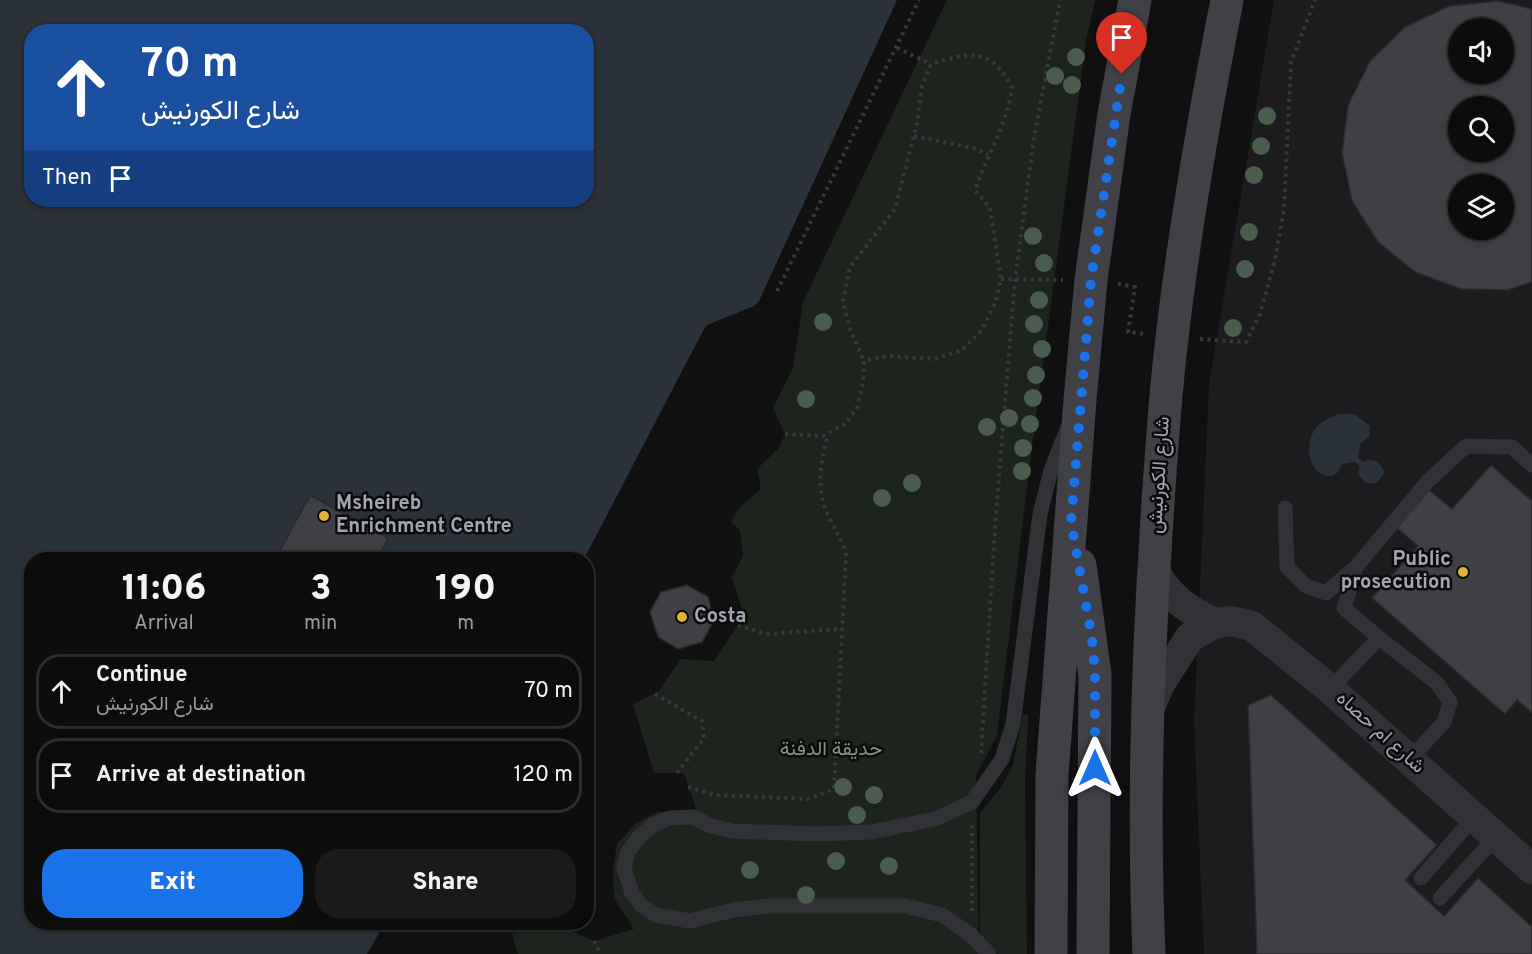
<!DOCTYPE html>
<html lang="en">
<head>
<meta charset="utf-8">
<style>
	body { margin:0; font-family:Overpass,Vazirmatn,sans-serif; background:#1a1a1b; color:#f1f3f6; height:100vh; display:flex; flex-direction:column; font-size:22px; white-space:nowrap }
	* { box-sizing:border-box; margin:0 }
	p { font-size:20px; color:#9a9b9d }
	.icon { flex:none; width:33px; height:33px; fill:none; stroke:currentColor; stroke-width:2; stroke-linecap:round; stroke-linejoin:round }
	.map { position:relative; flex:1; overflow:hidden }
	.details { position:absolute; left:24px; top:552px; width:570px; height:378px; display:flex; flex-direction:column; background:#0c0c0d; border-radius:24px; box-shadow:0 3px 9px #0003,0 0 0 2px #2c2c2e }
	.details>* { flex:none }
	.guide { position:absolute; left:24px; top:24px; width:570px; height:183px; border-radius:24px; box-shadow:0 3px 9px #0003,0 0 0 2px #2c2c2e; background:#1a4fa0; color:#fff; overflow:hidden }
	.controls { position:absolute; left:1448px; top:18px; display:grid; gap:12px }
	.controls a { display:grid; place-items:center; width:66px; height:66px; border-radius:50%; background:#0c0c0d; box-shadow:0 3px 9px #0003,0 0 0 2px #2c2c2e; font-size:30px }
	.pin { position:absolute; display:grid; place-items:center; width:51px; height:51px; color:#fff; margin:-62px -26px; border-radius:50% 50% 50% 0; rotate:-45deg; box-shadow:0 0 6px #0007 }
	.pin .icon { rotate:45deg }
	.me { position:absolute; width:66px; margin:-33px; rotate:0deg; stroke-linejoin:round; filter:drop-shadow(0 0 4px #0008) }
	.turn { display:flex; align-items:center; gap:21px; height:126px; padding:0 18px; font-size:27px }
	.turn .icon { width:78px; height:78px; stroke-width:2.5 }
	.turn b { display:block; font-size:42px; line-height:51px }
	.then { display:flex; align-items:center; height:57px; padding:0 18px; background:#0003; gap:12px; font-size:22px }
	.eta { display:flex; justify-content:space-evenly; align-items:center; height:102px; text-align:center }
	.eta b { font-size:36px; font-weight:800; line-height:42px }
	.cta { display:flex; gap:12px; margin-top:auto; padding:12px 18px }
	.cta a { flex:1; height:69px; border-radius:24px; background:#1a73e8; color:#fff; font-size:24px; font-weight:800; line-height:69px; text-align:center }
	.cta a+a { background:#1a1a1b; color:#f1f3f6 }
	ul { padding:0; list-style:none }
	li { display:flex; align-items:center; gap:18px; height:75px; margin:0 12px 9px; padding:0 6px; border:3px solid #2c2c2e; border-radius:24px }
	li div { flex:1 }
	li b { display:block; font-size:22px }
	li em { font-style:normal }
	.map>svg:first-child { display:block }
	.built { fill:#1c1c1e; fill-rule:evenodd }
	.green { fill:#1d241e }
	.water { fill:#2b3239; fill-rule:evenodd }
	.building { fill:#3f4044; stroke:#2a2a2d; stroke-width:1.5; fill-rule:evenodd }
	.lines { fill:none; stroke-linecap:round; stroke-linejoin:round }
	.path { stroke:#37393d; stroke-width:4; stroke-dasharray:3 4.5; stroke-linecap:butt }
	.service { stroke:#313236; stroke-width:15 }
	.minor { stroke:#313236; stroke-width:30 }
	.secondary { stroke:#404146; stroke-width:33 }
	.tree { fill:#4a5c4d }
	.route { stroke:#1a73e8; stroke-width:10; stroke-dasharray:0 18 }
	.poi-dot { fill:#e3b236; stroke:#0b0b0c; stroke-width:2 }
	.labels { text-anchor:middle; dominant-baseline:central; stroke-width:5; stroke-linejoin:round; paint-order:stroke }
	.street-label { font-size:20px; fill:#a2a6b1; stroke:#0b0b0c }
	.poi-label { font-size:20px; font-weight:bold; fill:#a2a6b1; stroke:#0b0b0c; text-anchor:start }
	.park-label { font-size:20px; fill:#7a9b7e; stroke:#0b0b0c }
</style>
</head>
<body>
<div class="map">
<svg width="1532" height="954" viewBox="0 0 1532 954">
	<rect width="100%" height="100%" fill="#101011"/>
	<path class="built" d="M1274 0H1532V954H1204L1194 723 1209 384ZM1458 28H1503V74H1458ZM1458 106H1503V152H1458ZM1458 184H1503V230H1458Z"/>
	<g class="green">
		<path d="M947 0H1095L1086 41 1031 454 997 735 976 776 979 954H518L512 934 534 923H552L594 941 634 929 614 898 613 869 617 844 636 823 657 812H697L684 773H654L633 704 658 692 681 659 714 661 744 616 732 577 743 556 740 530 731 522 738 509 761 489 757 469 779 448 785 434 773 408 793 368 803 302Z"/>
		<path d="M1023 714 1028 715V719L1025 783 1027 954H998L980 934V813L1002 786 1013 765Z"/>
	</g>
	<g class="water">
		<path d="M0 0H897L759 301 754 306 707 325 704 329 584 559 32 560V922L385 923 367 954H0ZM32 32H586V200H32Z"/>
		<path d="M1339 414H1354L1370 426 1369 437 1360 444 1358 458 1363 462C1373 457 1381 462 1384 472 1381 481 1374 486 1365 482L1358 474 1360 466 1355 462 1342 464 1337 473 1332 476C1308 477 1304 445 1315 429 1321 421 1330 417 1339 414Z"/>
	</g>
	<g class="building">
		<path d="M1498 1 1532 9V282L1508 290 1461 289 1415 272 1378 242 1352 201 1342 153 1348 105 1370 61 1405 27 1449 6ZM1458 28H1503V74H1458ZM1458 106H1503V152H1458ZM1458 184H1503V230H1458Z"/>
		<path d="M1491 465 1532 501V713L1517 700 1505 714 1372 598 1418 546 1396 527 1429 490 1452 509Z"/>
		<path d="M310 495 388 538 376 560H275Z"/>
		<path d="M687 585 708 597 714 621 702 642 678 649 658 637 650 612 661 592Z"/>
		<path d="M1271 695 1437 845 1405 880 1444 916 1478 878 1532 927V954H1257L1248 705Z"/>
	</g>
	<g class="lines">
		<g class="path">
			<path d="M897 48 931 64"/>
			<path d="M914 136 977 149 988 155"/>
			<path d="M1001 279 1063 280"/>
			<path d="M1118 284 1135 287 1128 332 1145 334"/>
			<path d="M777 291 919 0"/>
			<path d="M1200 339 1246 342 1260 314 1275 259 1284 210 1291 62 1315 0"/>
			<path d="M785 434 823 436 845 424 857 408 863 382 864 361 887 356 935 359 962 350 982 330 996 301 1001 279 990 208 975 190C987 156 1007 124 1012 88 991 47 971 52 931 64L922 86 917 123 895 209 850 267 843 301 850 329 864 361"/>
			<path d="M738 625 765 634 842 629"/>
			<path d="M655 694 702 721 704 738 677 773"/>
			<path d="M981 753 996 514 1015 279 1034 138 1060 0"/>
			<path d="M688 787 715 795 808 799 834 789 846 555C843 542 837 533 831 521 815 492 820 465 828 434"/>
			<path d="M972 911V823"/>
			<path d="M594 941 601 954"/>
		</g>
		<g class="service">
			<path d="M1285 508 1287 567 1306 586 1326 593 1356 567"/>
			<path d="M1379 638 1344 608 1356 567 1428 481 1466 446 1512 447 1532 465"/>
			<path d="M1330 689 1379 638 1437 683 1450 702 1444 722 1409 760"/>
			<path d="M1421 878 1474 817"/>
			<path d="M1440 898 1496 837"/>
			<path d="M989 954 971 935 942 915 905 906H769L733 910 690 921 656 915 642 906 632 893 624 868 628 852 639 837 653 825 670 818 694 817 711 826 732 831 816 834 871 832 935 819 972 802 1002 759 1013 724 1040 514 1051 470 1068 427"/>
		</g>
		<g class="minor">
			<path d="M1153 568C1167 596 1188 611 1216 623"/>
			<path d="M1149 710 1160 684 1190 637 1216 623 1232 621 1252 626 1330 689 1532 869"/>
		</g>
		<g class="secondary">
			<path d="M1080 565 1095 675 1093 954"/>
			<path d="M1051 954 1052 775 1080 400 1091 280 1114 114 1135 0"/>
			<path d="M1149 954C1143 815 1147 674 1156 535 1160 469 1164 403 1172 338 1185 225 1205 112 1227 0"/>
		</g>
	</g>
	<g class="tree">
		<circle cx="1076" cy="57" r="9"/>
		<circle cx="1055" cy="76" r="9"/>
		<circle cx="1072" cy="85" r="9"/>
		<circle cx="1267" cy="116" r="9"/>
		<circle cx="1261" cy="146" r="9"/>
		<circle cx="1254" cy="175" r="9"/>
		<circle cx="1249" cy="232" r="9"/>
		<circle cx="1033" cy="236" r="9"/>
		<circle cx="1044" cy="263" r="9"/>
		<circle cx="1245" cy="269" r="9"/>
		<circle cx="1039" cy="300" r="9"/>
		<circle cx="823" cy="322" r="9"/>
		<circle cx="1034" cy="324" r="9"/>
		<circle cx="1233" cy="328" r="9"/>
		<circle cx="1042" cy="349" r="9"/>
		<circle cx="1036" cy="375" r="9"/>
		<circle cx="1033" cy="398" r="9"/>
		<circle cx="806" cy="399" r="9"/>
		<circle cx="1009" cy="418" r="9"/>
		<circle cx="1030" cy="424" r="9"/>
		<circle cx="987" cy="427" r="9"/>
		<circle cx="1023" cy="448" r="9"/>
		<circle cx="1022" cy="471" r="9"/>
		<circle cx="912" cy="483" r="9"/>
		<circle cx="882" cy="498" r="9"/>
		<circle cx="843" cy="787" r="9"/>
		<circle cx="874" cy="795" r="9"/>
		<circle cx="857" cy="815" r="9"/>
		<circle cx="836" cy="861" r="9"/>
		<circle cx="889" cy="866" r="9"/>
		<circle cx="750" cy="870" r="9"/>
		<circle cx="806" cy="895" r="9"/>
	</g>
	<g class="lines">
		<path class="route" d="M1095 768V675L1092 638 1071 522 1091 280 1122 74"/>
	</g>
	<g class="poi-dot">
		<circle cx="324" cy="516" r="6"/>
		<circle cx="1463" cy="572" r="6"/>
		<circle cx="682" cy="617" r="6"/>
	</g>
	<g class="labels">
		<g class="street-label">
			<text transform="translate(1160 475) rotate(-86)">شارع الكورنيش</text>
			<text transform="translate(1380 733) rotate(42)">شارع ام حصاه</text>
		</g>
		<g class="poi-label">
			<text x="336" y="504">Msheireb<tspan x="336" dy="23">Enrichment Centre</tspan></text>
			<text x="1451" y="560" text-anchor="end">Public<tspan x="1451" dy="23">prosecution</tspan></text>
			<text x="694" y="617">Costa</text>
		</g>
		<g class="park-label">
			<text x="831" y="750">حديقة الدفنة</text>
		</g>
	</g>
</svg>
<div class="controls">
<a><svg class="icon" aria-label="sound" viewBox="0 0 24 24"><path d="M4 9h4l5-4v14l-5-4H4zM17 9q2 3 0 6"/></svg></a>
<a><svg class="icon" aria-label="search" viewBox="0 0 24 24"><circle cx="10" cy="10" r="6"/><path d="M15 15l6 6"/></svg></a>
<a><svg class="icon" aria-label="layers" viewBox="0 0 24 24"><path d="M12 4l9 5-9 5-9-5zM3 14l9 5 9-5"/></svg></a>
</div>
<div class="pin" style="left:1122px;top:74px;background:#d93025"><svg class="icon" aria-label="arrive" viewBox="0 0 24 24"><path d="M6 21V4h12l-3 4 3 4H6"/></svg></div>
<svg class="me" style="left:1095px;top:768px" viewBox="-20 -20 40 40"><path d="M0-17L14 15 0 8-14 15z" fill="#1a73e8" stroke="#fff" stroke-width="4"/></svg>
<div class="guide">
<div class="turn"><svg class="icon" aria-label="ahead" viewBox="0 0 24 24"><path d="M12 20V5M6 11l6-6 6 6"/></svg><div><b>70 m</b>شارع الكورنيش</div></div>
<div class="then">Then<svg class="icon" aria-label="arrive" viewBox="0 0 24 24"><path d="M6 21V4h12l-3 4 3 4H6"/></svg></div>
</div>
<section class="details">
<div class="eta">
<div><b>11:06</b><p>Arrival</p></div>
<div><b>3</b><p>min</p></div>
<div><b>190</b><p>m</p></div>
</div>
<ul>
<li><svg class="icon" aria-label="ahead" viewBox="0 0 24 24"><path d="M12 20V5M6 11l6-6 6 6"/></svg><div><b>Continue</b><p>شارع الكورنيش</p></div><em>70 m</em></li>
<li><svg class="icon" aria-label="arrive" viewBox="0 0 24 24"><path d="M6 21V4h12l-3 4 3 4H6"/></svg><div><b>Arrive at destination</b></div><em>120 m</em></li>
</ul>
<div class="cta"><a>Exit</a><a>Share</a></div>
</section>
</div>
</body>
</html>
